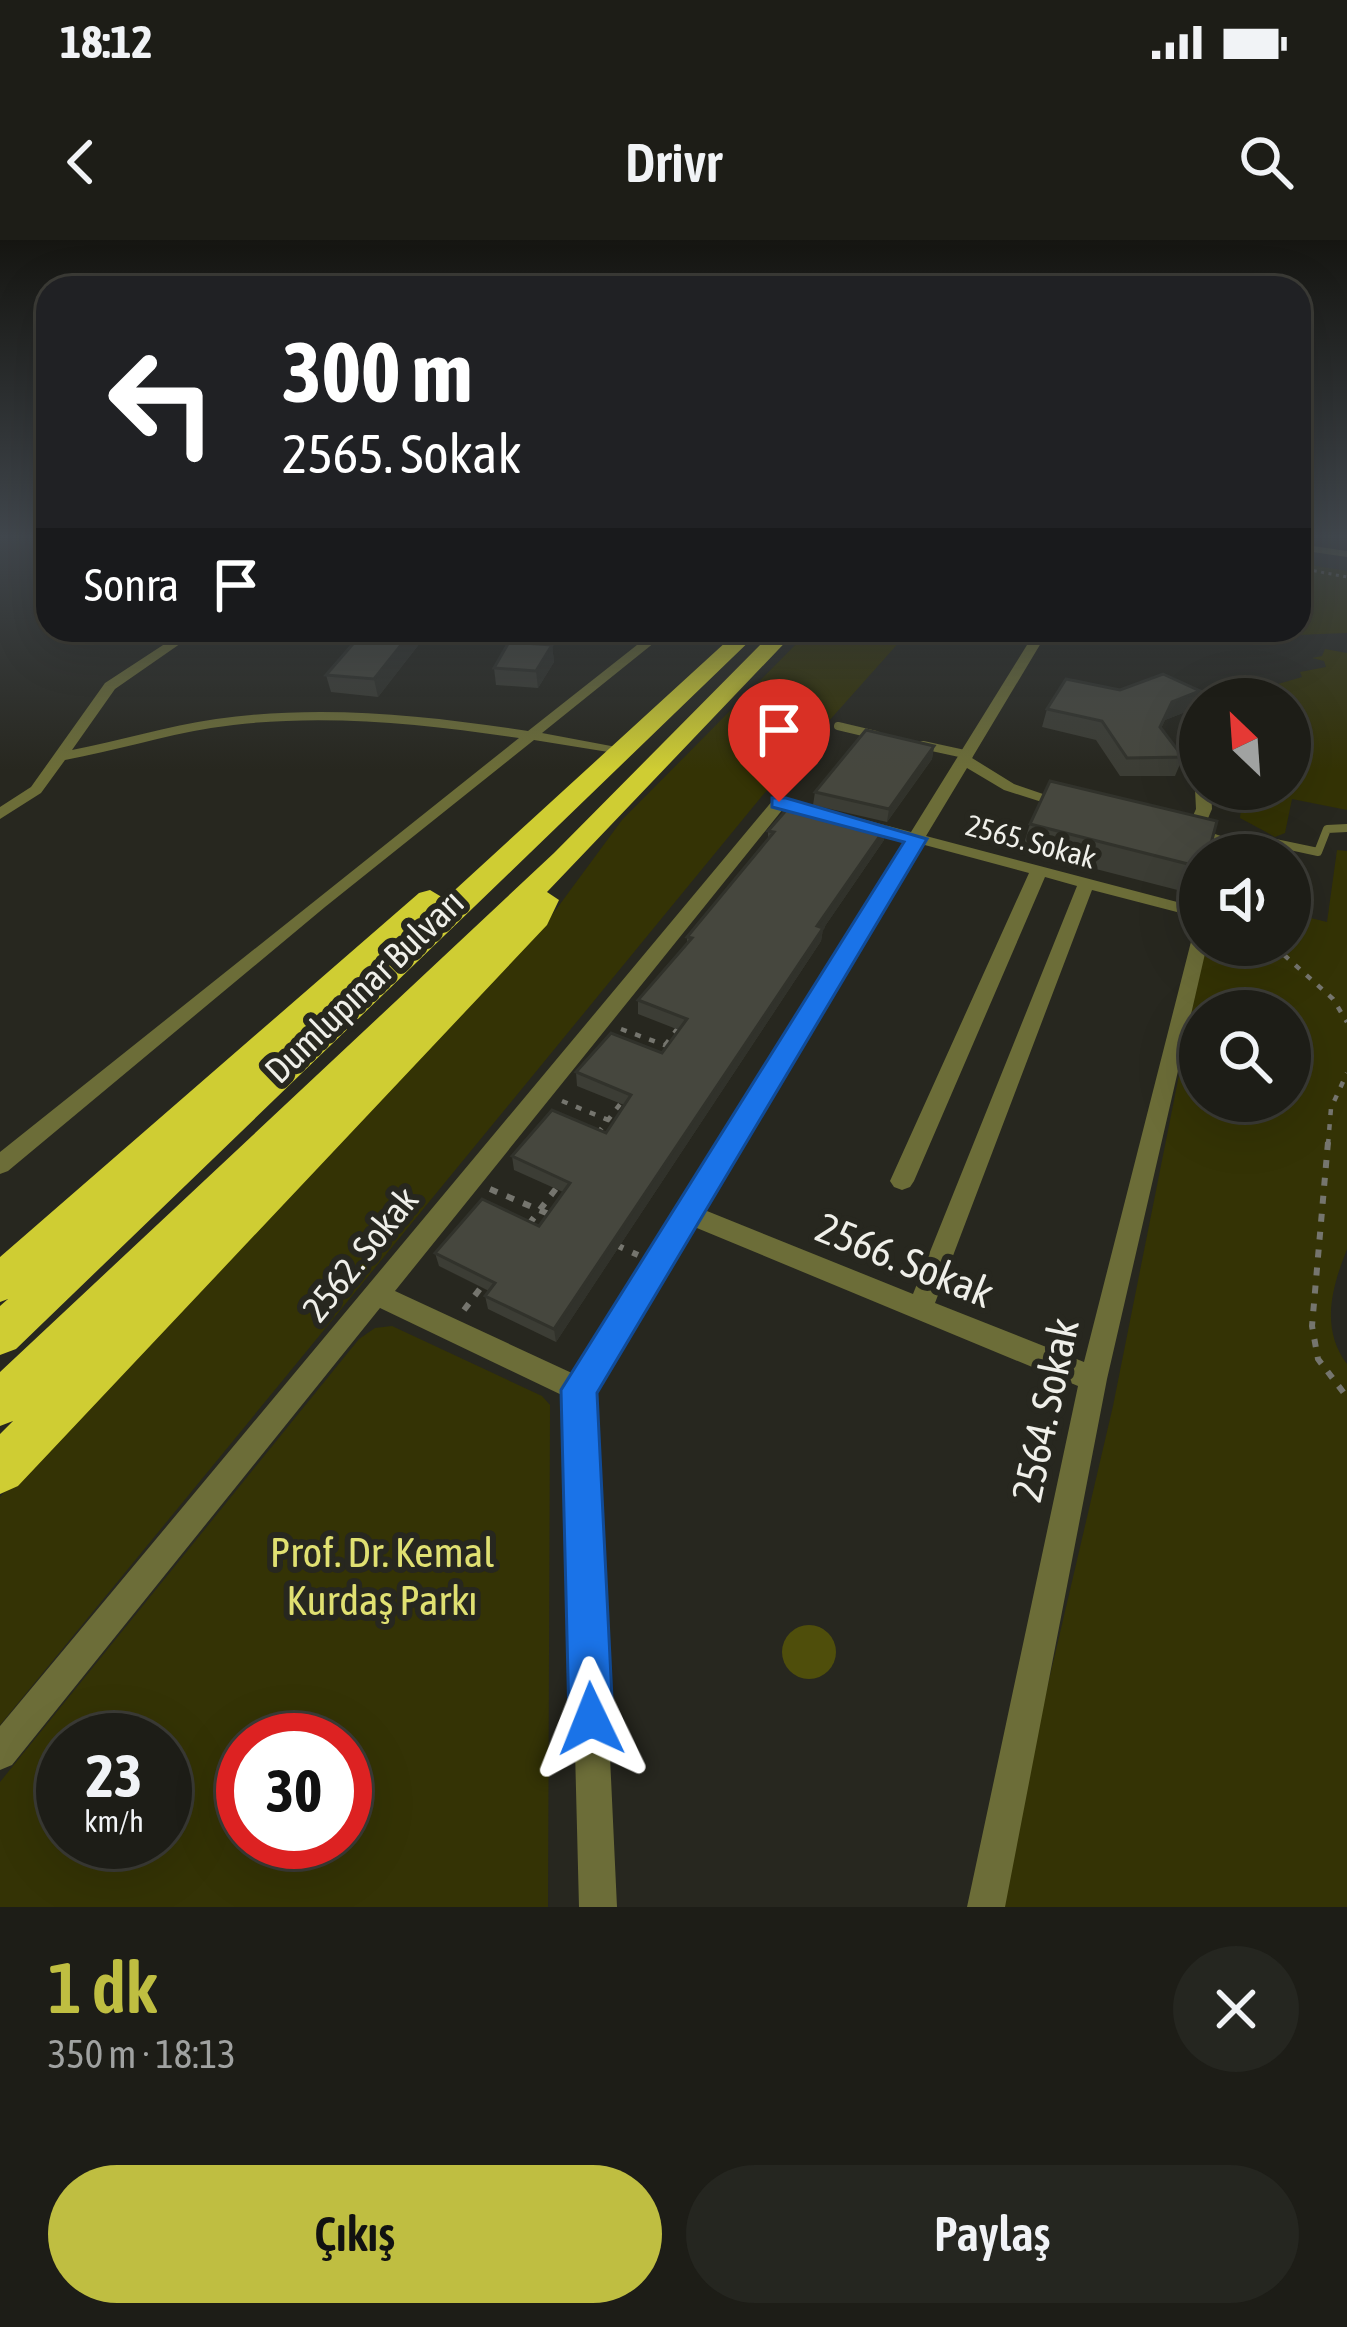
<!DOCTYPE html>
<html lang="tr">
<head>
<meta charset="utf-8">
<style>
	body { margin:0; font-family:"Asap Condensed",sans-serif; background:#252620; color:#f1f3f6; height:100vh; display:flex; flex-direction:column; font-size:45px; white-space:nowrap }
	* { box-sizing:border-box; margin:0 }
	p { font-size:39px; color:#a0a2a1 }
	.icon { flex:none; width:66px; height:66px; fill:none; stroke:currentColor; stroke-width:2; stroke-linecap:round; stroke-linejoin:round }
	.map { position:relative; height:1667px; overflow:hidden }
	.side { display:flex; flex-direction:column; background:#1d1d17; flex:1 }
	.side>* { flex:none }
	.hud { position:absolute; left:36px; top:36px; width:1275px; height:366px; border-radius:36px; box-shadow:0 12px 48px #0002,0 0 0 3px #3b3b36; background:#202124; color:#fff; overflow:hidden }
	.needle { width:78px; rotate:335deg }
	.fabs { position:absolute; left:1179px; top:438px; display:grid; gap:24px }
	.fabs a { display:grid; place-items:center; width:132px; height:132px; border-radius:50%; background:#1d1d17; box-shadow:0 12px 48px #0002,0 0 0 3px #3b3b36; font-size:60px }
	.speed { position:absolute; left:36px; top:1473px; display:flex; gap:24px; font-size:60px; font-weight:700; text-align:center }
	.speed>* { display:grid; place-content:center; width:156px; height:156px; border-radius:50%; background:#1d1d17; box-shadow:0 12px 48px #0002,0 0 0 3px #3b3b36; line-height:1 }
	.speed small { font-size:30px; font-weight:400 }
	.speed .limit { border:18px solid #d22; background:#fff; color:#111 }
	.pin { position:absolute; display:grid; place-items:center; width:102px; height:102px; color:#fff; margin:-123px -51px; border-radius:50% 50% 50% 0; rotate:-45deg; box-shadow:0 0 12px #0007 }
	.pin .icon { rotate:45deg }
	.me { position:absolute; width:132px; margin:-66px; rotate:358deg; stroke-linejoin:round; filter:drop-shadow(0 0 9px #0008) }
	.turn { display:flex; align-items:center; gap:42px; height:252px; padding:0 48px; font-size:54px }
	.turn .icon { width:156px; height:156px; stroke-width:2.5 }
	.turn b { display:block; font-size:84px; line-height:102px }
	.then { display:flex; align-items:center; height:114px; padding:0 48px; background:#0003; gap:24px; font-size:45px }
	.round { display:grid; place-items:center; flex:none; width:126px; height:126px; border-radius:63px; background:#252620 }
	.summary { display:flex; align-items:center; justify-content:space-between; height:204px; padding:0 48px }
	h1 { font-size:72px; font-weight:600; line-height:90px; color:#bfbe41 }
	.cta { display:flex; gap:24px; margin-top:auto; padding:24px 48px }
	.cta a { flex:1; height:138px; border-radius:72px; background:#bfbe41; color:#111; font-size:48px; font-weight:600; line-height:138px; text-align:center }
	.cta a+a { background:#252620; color:#f1f3f6 }
	.status { display:flex; justify-content:space-between; align-items:center; height:84px; padding:0 60px; background:#1d1d17; direction:ltr }
	.status svg { height:33px; fill:currentColor }
	header { display:flex; justify-content:space-between; align-items:center; height:156px; padding:0 48px; background:#1d1d17; font-size:54px; font-weight:600 }
	.map>svg:first-child { display:block }
	.green { fill:#343305; fill-rule:evenodd }
	.water { fill:#4f4e0b }
	.lines { fill:none; stroke-linecap:round; stroke-linejoin:round }
	.path-far2 { stroke:#75756e; stroke-width:3; stroke-dasharray:3 4.5; stroke-linecap:butt }
	.path-far1 { stroke:#75756e; stroke-width:4.5; stroke-dasharray:6 9; stroke-linecap:butt }
	.path { stroke:#75756e; stroke-width:6; stroke-dasharray:8 10; stroke-linecap:butt }
	.lane { stroke:#6c6d38; stroke-width:8 }
	.street { fill:#6c6d38; fill-rule:evenodd }
	.highway { fill:#cfcd33; fill-rule:evenodd }
	.wall { fill:#3c3d35 }
	.shaded-wall { fill:#31322b }
	.building { fill:#46473e; stroke:#31322b; stroke-width:3 }
	.route { fill:#1a73e8; stroke:#114b97; stroke-width:3 }
	.labels { text-anchor:middle; dominant-baseline:central; stroke-width:12; stroke-linejoin:round; paint-order:stroke }
	.far-street-label { font-size:30px; fill:#efefe9; stroke:#27271f }
	.street-label { font-size:36px; fill:#efefe9; stroke:#27271f }
	.near-street-label { font-size:42px; fill:#efefe9; stroke:#27271f }
	.near-park-label { font-size:42px; fill:#e0e071; stroke:#27271f }
</style>
</head>
<body>
<div class="status"><b>18:12</b><svg viewBox="0 0 49 12"><path d="M0 12V9h3v3zM5 12V6h3v6zM10 12V3h3v9zM15 12V0h3v12zM26 1h20v11H26zM47 4h2v5h-2z"/></svg></div>
<header><svg class="icon" aria-label="back" viewBox="0 0 24 24"><path d="M15 5l-7 7 7 7"/></svg>Drivr<svg class="icon" aria-label="search" viewBox="0 0 24 24"><circle cx="10" cy="10" r="6"/><path d="M15 15l6 6"/></svg></header>
<div class="map">
<svg width="1347" height="1667" viewBox="0 0 1347 1667">
	<rect width="100%" height="100%" fill="#27271f"/>
	<g class="green">
		<path d="M1299 323 1347 331V393L1296 395 1289 390H1299Z"/>
		<path d="M810 390H910L762 556 0 1485V1257L552 675 622 580Z"/>
		<path d="M1325 409 1347 413V570L1292 559 1285 593 1275 597 1240 578 1243 549H1290V459H1258L1278 444 1302 437 1300 432 1326 427 1324 421 1312 418 1322 416Z"/>
		<path d="M1337 610 1347 611V1009C1332 1047 1320 1088 1347 1124V1667H996L1113 1166 1205 705H1290V673L1327 682ZM1200 771H1290V861H1200Z"/>
		<path d="M392 1086 542 1156 550 1165 548 1667H0V1542L359 1099 375 1088ZM63 1500H165V1602H63ZM243 1500H345V1602H243Z"/>
	</g>
	<circle class="water" cx="809" cy="1412" r="27"/>
	<g class="lines">
		<path class="path-far2" d="M1299 328 1347 337"/>
		<g class="path-far1">
			<path d="M1273 705 1333 759 1347 782"/>
			<path d="M621 789 667 806"/>
			<path d="M656 817 678 788"/>
			<path d="M562 861 618 884"/>
			<path d="M598 893 624 859"/>
			<path d="M1328 905 1331 868 1347 833"/>
		</g>
		<g class="path">
			<path d="M1328 902 1312 1086 1318 1119 1347 1157"/>
			<path d="M490 949 551 975"/>
			<path d="M529 984 558 946"/>
			<path d="M616 1005 638 1015"/>
			<path d="M464 1070 482 1046"/>
		</g>
		<g class="lane">
			<path d="M838 486 876 495"/>
			<path d="M923 505 969 515"/>
			<path d="M1222 600 1257 599 1318 612 1327 589 1347 588"/>
		</g>
		<g class="street">
			<path d="M1299 304 1347 311V317L1299 310Z"/>
			<path d="M186 390H200L115 449 72 510C120 501 167 486 216 479 320 464 425 475 528 491L656 390H670L542 493 627 509V515L534 500 325 667 8 931 0 934V912L519 498C418 483 313 472 211 488 162 496 114 511 65 520L41 553 0 579V567L31 547 105 443Z"/>
			<path d="M954 390H981L1032 399 1037 390H1049L1046 396 1182 390 1176 394 1041 403 972 518 1014 544 1075 565 1067 570 1004 550 967 528 926 596 1200 668V678L1092 650 935 1063 1084 1122 1194 690 1200 688V705H1207L1107 1139 1005 1667H967L1078 1146 692 986 593 1152 617 1667H579L566 1157 380 1068 12 1525 0 1530V1486L773 560 832 572 834 575 826 580 783 569 395 1051 574 1134 906 601 854 584 862 579 911 592 1027 405ZM921 604 1029 633 890 941 894 947 902 950 910 947 914 941 1045 637 1077 646 913 1054 702 969Z"/>
			<path d="M1200 485V541L1192 536 1188 510 1193 489Z"/>
			<path d="M1200 545V549H1211L1212 569 1203 590 1233 600 1240 615H1224L1220 606 1177 589 1189 585 1196 569 1195 549Z"/>
		</g>
		<g class="highway">
			<path d="M739 390H761L16 1109 0 1115V1066L8 1059 0 1062V1017L419 653 430 650 445 659Z"/>
			<path d="M775 390H797L547 652 559 660 547 685 18 1246 0 1254V1194L13 1181 0 1186V1132L554 613Z"/>
		</g>
	</g>
	<g class="wall">
		<path d="M365 390H430L378 457 331 452 326 435Z"/>
		<path d="M557 390H608L603 400 558 396Z"/>
		<path d="M1003 390H1031L1028 394Z"/>
		<path d="M552 405 554 422 538 448 496 445 494 428Z"/>
		<path d="M1120 450 1200 451 1193 469 1165 480 1161 488 1183 517 1175 536H1120L1096 500 1042 487 1047 469Z"/>
		<path d="M934 506 932 519 887 582 813 565 815 552Z"/>
		<path d="M1030 584 1200 615V638L1193 654 1022 610Z"/>
		<path d="M768 591 884 600 823 689 821 701 556 1102 488 1069 485 1056 489 1051 439 1026 435 1013 539 986 563 952 514 930 512 916 606 893 624 865 577 846 576 832 662 813 679 790 638 774V760L687 704V697L768 600Z"/>
	</g>
	<g class="shaded-wall">
		<path d="M413 390H430L378 457 374 439Z"/>
		<path d="M552 405 554 422 538 448 536 431Z"/>
		<path d="M1200 451 1193 469 1165 480 1154 505 1172 462Z"/>
		<path d="M934 506 932 519 887 582 889 569Z"/>
		<path d="M886 587 884 600 823 689 821 701 556 1102 554 1089 817 686Z"/>
	</g>
	<g class="building">
		<path d="M365 390H413L374 439 326 435Z"/>
		<path d="M509 402 552 405 536 431 494 428Z"/>
		<path d="M1163 434 1200 451 1172 462 1160 487 1183 517 1127 518 1102 481 1047 469 1066 439 1120 450Z"/>
		<path d="M866 490 934 506 889 569 815 552Z"/>
		<path d="M1050 541 1217 581 1208 615H1200V627L1030 584Z"/>
		<path d="M803 566 886 587 817 686 823 688 554 1089 485 1056 495 1043 435 1013 482 959 539 986 570 943 512 916 552 870 606 893 631 855 576 832 611 793 662 813 687 779 638 760 692 698 687 697 774 592 768 591 789 567 800 570Z"/>
	</g>
	<linearGradient id="sky" x2="0" y2="1"><stop stop-color="#151511"/><stop offset="0.56" stop-color="#41474d"/><stop offset="1" stop-color="#41474d" stop-opacity="0"/></linearGradient>
	<rect width="1347" height="530" fill="url(#sky)"/>
	<path class="route" d="M772 558H786L927 599 597 1153 613 1479 607 1495 591 1501 576 1495 569 1479 561 1150 904 602 772 567Z"/>
	<g class="labels">
		<g class="far-street-label">
			<text transform="translate(1031 601) rotate(15)">2565. Sokak</text>
		</g>
		<g class="street-label">
			<text transform="translate(364 746) rotate(-44)">Dumlupınar Bulvarı</text>
			<text transform="translate(360 1014) rotate(-51)">2562. Sokak</text>
		</g>
		<g class="near-street-label">
			<text transform="translate(905 1020) rotate(22)">2566. Sokak</text>
			<text transform="translate(1045 1170) rotate(-78)">2564. Sokak</text>
		</g>
		<g class="near-park-label">
			<text x="382" y="1312">Prof. Dr. Kemal<tspan x="382" dy="48">Kurdaş Parkı</tspan></text>
		</g>
	</g>
</svg>
<div class="fabs">
<a><svg class="needle" viewBox="-14 -14 28 28"><path d="M0-13l5 13h-10z" fill="#e53935"/><path d="M0 13l5-13h-10z" fill="#a0a2a1"/></svg></a>
<a><svg class="icon" aria-label="sound" viewBox="0 0 24 24"><path d="M4 9h4l5-4v14l-5-4H4zM17 9q2 3 0 6"/></svg></a>
<a><svg class="icon" aria-label="search" viewBox="0 0 24 24"><circle cx="10" cy="10" r="6"/><path d="M15 15l6 6"/></svg></a>
</div>
<div class="speed"><div>23<small>km/h</small></div><div class="limit">30</div></div>
<div class="pin" style="left:779px;top:562px;background:#d93025"><svg class="icon" aria-label="arrive" viewBox="0 0 24 24"><path d="M6 21V4h12l-3 4 3 4H6"/></svg></div>
<svg class="me" style="left:591px;top:1479px" viewBox="-20 -20 40 40"><path d="M0-17L14 15 0 8-14 15z" fill="#1a73e8" stroke="#fff" stroke-width="4"/></svg>
<div class="hud">
<div class="turn"><svg class="icon" aria-label="left" viewBox="0 0 24 24"><path d="M17 20v-9H6M10 6l-5 5 5 5"/></svg><div><b>300 m</b>2565. Sokak</div></div>
<div class="then">Sonra<svg class="icon" aria-label="arrive" viewBox="0 0 24 24"><path d="M6 21V4h12l-3 4 3 4H6"/></svg></div>
</div>
</div>
<section class="side">
<div class="summary"><div><h1>1 dk</h1><p>350 m · 18:13</p></div><a class="round"><svg class="icon" aria-label="close" viewBox="0 0 24 24"><path d="M6 6l12 12M18 6L6 18"/></svg></a></div>
<div class="cta"><a>Çıkış</a><a>Paylaş</a></div>
</section>
</body>
</html>
